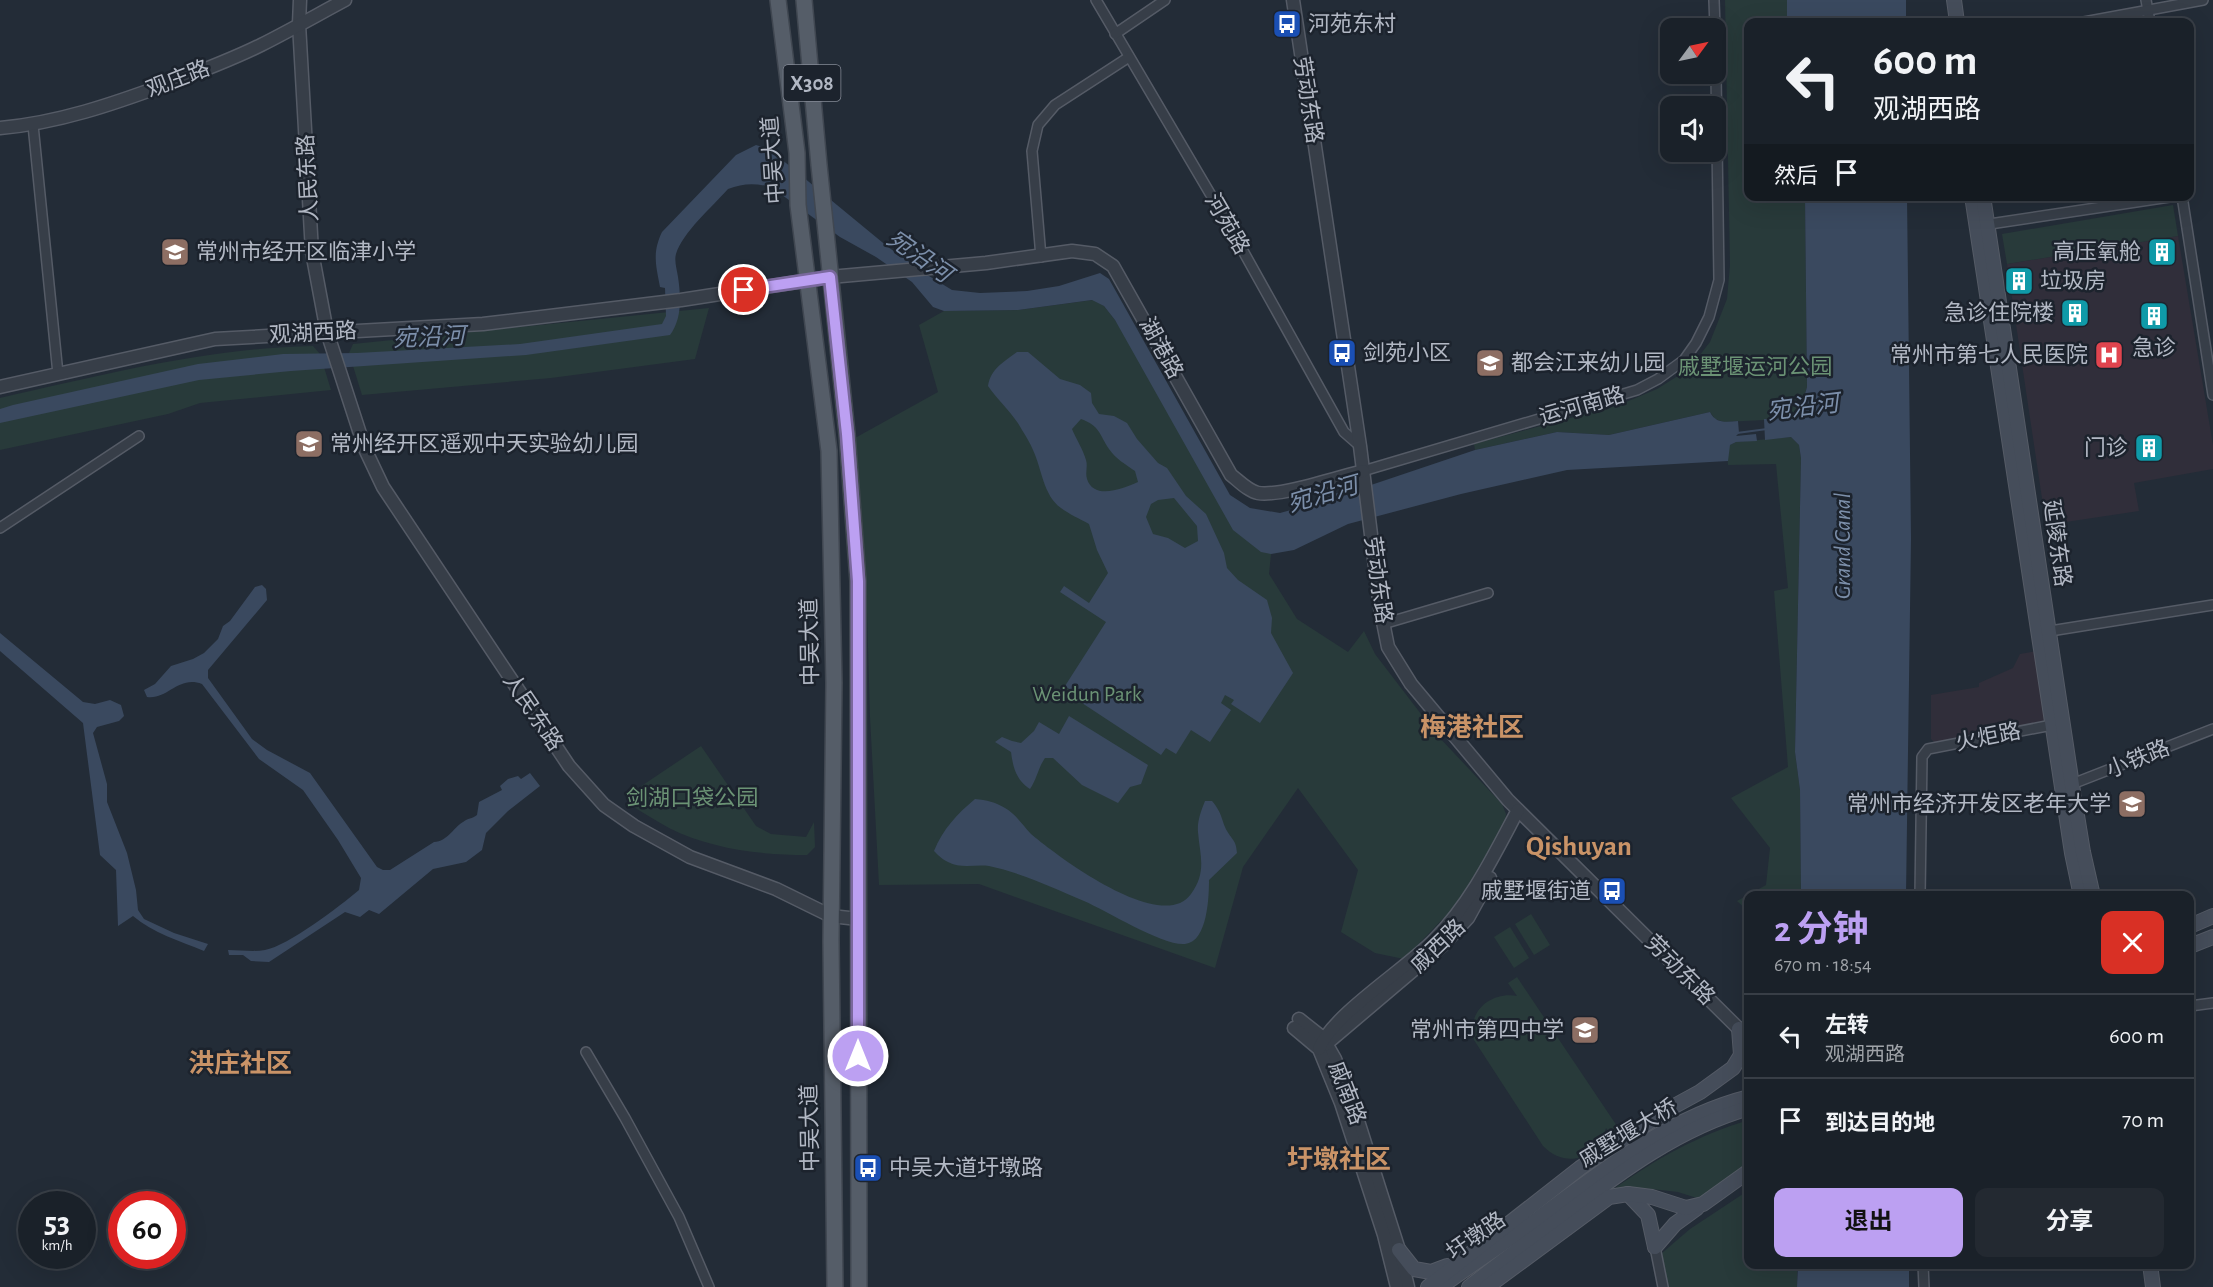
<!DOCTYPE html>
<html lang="zh">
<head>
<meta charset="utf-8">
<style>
	body { margin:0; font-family:"Alegreya Sans","Noto Sans SC",sans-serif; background:#232931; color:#f1f3f6; height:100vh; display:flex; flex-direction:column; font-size:22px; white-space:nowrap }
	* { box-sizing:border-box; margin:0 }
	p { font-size:20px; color:#9fa3a8 }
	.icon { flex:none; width:33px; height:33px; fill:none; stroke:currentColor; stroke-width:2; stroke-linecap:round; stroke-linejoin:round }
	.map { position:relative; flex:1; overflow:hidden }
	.sheet { position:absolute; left:1744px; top:891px; width:450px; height:378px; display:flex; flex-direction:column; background:#1a2129; border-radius:12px; box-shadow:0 6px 24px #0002,0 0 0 2px #383e46 }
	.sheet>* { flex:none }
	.banner { position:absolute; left:1744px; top:18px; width:450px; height:183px; border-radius:12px; box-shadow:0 6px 24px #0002,0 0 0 2px #383e46; background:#1a2129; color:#f1f3f6; overflow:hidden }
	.needle { width:39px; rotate:57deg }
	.buttons { position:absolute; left:1660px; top:18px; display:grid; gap:12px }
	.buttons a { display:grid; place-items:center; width:66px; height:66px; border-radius:12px; background:#1a2129; box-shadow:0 6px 24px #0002,0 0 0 2px #383e46; font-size:30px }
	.speed { position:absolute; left:18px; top:1191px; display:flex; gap:12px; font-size:30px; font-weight:700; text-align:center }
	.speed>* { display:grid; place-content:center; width:78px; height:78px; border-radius:50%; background:#1a2129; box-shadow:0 6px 24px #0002,0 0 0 2px #383e46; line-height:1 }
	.speed small { font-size:15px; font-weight:400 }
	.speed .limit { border:9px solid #d22; background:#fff; color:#111 }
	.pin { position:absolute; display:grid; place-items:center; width:51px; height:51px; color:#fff; margin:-26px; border:3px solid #fff; border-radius:50%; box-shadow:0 2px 6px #0007 }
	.me { position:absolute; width:66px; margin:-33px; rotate:0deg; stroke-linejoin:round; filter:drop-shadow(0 0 4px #0008) }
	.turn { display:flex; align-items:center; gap:21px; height:126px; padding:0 30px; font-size:27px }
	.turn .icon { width:78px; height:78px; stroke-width:2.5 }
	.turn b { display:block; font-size:42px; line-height:51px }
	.then { display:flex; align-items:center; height:57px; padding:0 30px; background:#0003; gap:12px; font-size:22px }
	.round { display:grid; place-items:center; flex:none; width:63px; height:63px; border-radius:12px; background:#232931 }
	.headline { display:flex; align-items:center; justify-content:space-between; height:102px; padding:0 30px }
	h1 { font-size:36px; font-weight:700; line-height:45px; color:#bca0f2 }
	.primary-button { display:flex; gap:12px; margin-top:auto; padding:12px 30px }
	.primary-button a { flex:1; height:69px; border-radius:12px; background:#bca0f2; color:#111; font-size:24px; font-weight:700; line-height:69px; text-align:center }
	.primary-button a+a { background:#232931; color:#f1f3f6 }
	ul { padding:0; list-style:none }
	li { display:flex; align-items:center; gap:18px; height:84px; padding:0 30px; border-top:2px solid #383e46 }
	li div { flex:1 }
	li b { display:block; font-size:22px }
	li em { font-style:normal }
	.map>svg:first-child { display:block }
	.medical { fill:#302e3a }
	.green { fill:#283a3a }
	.water { fill:#3a495f; fill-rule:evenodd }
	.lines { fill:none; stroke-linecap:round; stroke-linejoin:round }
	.stream { stroke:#3a495f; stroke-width:2 }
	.minor-casing { stroke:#555b66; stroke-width:12 }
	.tertiary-casing { stroke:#555b66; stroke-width:15 }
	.secondary-casing { stroke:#555b66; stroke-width:16 }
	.primary-casing { stroke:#404751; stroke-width:18 }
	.minor { stroke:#373e48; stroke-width:9 }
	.tertiary { stroke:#373e48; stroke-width:12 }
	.secondary { stroke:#454d5a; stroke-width:14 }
	.primary { stroke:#555d68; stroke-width:15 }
	.route-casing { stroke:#7a689d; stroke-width:15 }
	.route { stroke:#bca0f2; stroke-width:10 }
	.labels { text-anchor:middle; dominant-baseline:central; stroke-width:5; stroke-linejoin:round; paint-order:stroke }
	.shield { fill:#1c232d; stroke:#858b97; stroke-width:1.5 }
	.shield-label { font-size:21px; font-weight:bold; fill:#b2b8c4 }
	.poi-label { font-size:22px; fill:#b2b8c4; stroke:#1c232d; text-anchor:start }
	.street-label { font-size:22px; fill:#b2b8c4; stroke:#1c232d }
	.park-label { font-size:22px; fill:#6b9375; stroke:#1c232d }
	.water-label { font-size:24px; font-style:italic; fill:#7c8faa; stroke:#1c232d }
	.quarter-label { font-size:26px; font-weight:bold; fill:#c99367; stroke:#1c232d }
	.district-label { font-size:28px; font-weight:bold; fill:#c99367; stroke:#1c232d }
</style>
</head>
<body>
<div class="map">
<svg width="2213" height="1287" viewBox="0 0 2213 1287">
	<rect width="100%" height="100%" fill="#232c37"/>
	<g class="medical">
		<path d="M2178 236 2213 445V469L2134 483 2139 511 2046 525 2007 264Z"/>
		<path d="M2037 651 2046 718 2043 721 1935 743 1931 739V695L1979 687V683L2013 668 2020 654Z"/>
	</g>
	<g class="green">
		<path d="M1725 0H1787V22H1749V196L1805 197 1807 387 1802 404 1794 415 1783 419 1724 422 1715 419 1710 412 1609 435 1557 432 1475 450 1474 444 1619 405 1657 389 1689 369 1710 342 1727 299 1730 265Z"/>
		<path d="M2173 205 2178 236 2007 264 2002 234Z"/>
		<path d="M1093 300 1104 306 1115 320 1244 523 1278 528 1271 554 1269 574 1297 619 1348 652 1364 631 1375 654 1437 735 1502 804 1506 814 1505 826 1461 900 1404 959 1375 953 1341 932 1358 870 1298 788 1243 867 1215 968 979 884 879 885 870 717 866 577 855 438 938 392 919 325 944 311 1018 310Z"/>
		<path d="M709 308 695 359 551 378 362 395 349 353 353 344Z"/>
		<path d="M313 346 320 354 331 390 200 403 168 414 0 450V398C103 375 207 348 313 346Z"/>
		<path d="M1791 437 1799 445 1801 458 1795 752 1800 790 1801 895 1749 896V912L1737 901 1766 885 1770 848 1731 798 1788 767 1774 591 1788 588 1776 464 1728 465 1727 453 1730 445 1736 442Z"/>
		<path d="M701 746 756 826 771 834 806 837 814 822 815 847 807 855C760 855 711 849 669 828 656 821 644 813 632 806L634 791Z"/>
		<path d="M1531 914 1550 945 1534 955 1515 924Z"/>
		<path d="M1510 927 1529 958 1514 968 1494 937Z"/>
		<path d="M1517 977 1619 1129 1610 1134 1606 1128C1597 1158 1567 1170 1543 1146L1474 1040C1466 1013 1490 991 1517 996L1508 983Z"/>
		<path d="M1749 1120V1165L1700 1199 1678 1192 1643 1188 1611 1191C1654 1160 1698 1135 1749 1120Z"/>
		<path d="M1749 1190V1264L1797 1265V1287H1667L1662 1253 1690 1229Z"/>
	</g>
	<g class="water">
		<rect x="1787" y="0" width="119" height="22"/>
		<path d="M756 145 769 149 888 247 929 276 952 290 980 293 1027 291 1059 286 1100 273 1109 279 1230 495 1250 508 1280 513 1309 505 1349 488 1371 485 1475 450 1557 432 1609 435 1710 412C1716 424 1726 422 1738 421L1739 433 1736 436 1756 434 1757 441 1736 442 1730 445 1728 461 1567 470 1461 494 1348 524 1294 550 1271 554 1261 552 1233 530 1115 320 1104 306 1092 300 1018 310 944 311 933 307 912 282 876 257 840 237 771 187C756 183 743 183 728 189 713 206 682 233 676 254 674 261 677 270 678 277 681 297 682 319 670 335L526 355 291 371 199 380 0 423V409L13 405 198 364 283 354 357 353 520 344 662 324 666 316 665 288 660 287C656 265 652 253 662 232L736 155Z"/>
		<path d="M1805 197H1907L1911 538 1906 895H1801L1800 790 1795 752 1801 458 1799 445 1791 437 1765 440 1764 419C1793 419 1799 416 1807 387Z"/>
		<path d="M1017 352H1028L1060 379 1080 385 1091 393 1092 403 1099 414 1114 416 1127 423 1137 439 1158 463 1167 468 1186 496 1206 514 1224 553 1227 568 1238 580 1267 600 1272 618 1271 633 1293 673 1260 723 1231 704 1234 700 1225 695 1221 703 1231 710 1210 742 1191 730 1176 754 1166 748 1161 755 1082 703 1084 699 1065 686 1106 622 1060 592 1064 586 1089 603 1108 573 1097 550 1089 524C1080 519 1069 514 1061 508 1043 495 1042 469 1033 450 1030 443 1026 436 1022 430 1013 413 999 402 988 386 991 368 1004 362 1017 352ZM1081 419C1100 426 1099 434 1109 449 1116 459 1125 464 1135 471L1138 482C1124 488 1094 501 1087 479 1085 473 1088 466 1086 460 1083 449 1076 439 1072 429ZM1174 498 1197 526 1198 541 1185 548 1168 538 1153 534 1146 517 1151 504 1158 500Z"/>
		<path d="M262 585 266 589 267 600 208 670V678L252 739 267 750 310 773 377 867 383 870H390L434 842C448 841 452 829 463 822 468 818 472 819 477 815L479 802 502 790 500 786 508 779 518 776 521 779 530 773 540 786 508 811 486 833 482 850 466 862 433 869 379 914 369 910 360 917 345 912 269 962 251 961 243 955H229L228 950C240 950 254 952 265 950 288 946 340 906 359 890L361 878 338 840 303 790 259 759 202 684C178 675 168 700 147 697L144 690 155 684 171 666 193 659 204 653 218 639 223 626 230 621 255 587Z"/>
		<path d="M0 633 83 702 95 704 110 700 121 705 124 716 119 721 97 727 93 733 107 784V802L127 853 136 890 138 910 144 919 174 933 208 944 204 951C180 941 153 933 133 916L118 926 116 870 100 855 83 723 0 651Z"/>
		<path d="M1069 716 1148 765 1141 784 1130 787 1118 803 1082 785 1053 758H1045C1038 768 1037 779 1030 789 1016 780 1013 767 1011 752L995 742 1002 737 1012 741 1021 743 1034 731 1039 722 1059 734Z"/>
		<path d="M975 799C987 800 995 802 1005 808 1016 814 1023 826 1031 834 1057 856 1162 935 1191 894 1207 872 1200 856 1198 832 1197 822 1201 811 1205 801H1212C1223 814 1221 820 1227 831 1233 841 1236 840 1237 853L1209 880C1209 895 1208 942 1185 944 1163 946 1107 911 1084 901 1054 888 1022 873 989 866 976 864 961 869 948 862 943 860 938 855 934 851 943 829 957 814 975 799Z"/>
		<path d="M1798 1265H1909V1287H1797Z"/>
	</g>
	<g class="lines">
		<path class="stream" d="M1737 433 1767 429"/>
		<g class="minor-casing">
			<g id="minor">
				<path d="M1096 0 1228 224 1344 432 1360 446"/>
				<path d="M1714 0 1715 28"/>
				<path d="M2146 0 2150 22"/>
				<path d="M2084 22 2203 0"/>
				<path d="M1115 34 1165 0"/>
				<path d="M33 125 58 374"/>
				<path d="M2182 196 2213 395"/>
				<path d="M1983 225 2176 196"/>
				<path d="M1041 257 1032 151 1038 125 1055 105 1129 57"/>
				<path d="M1363 471 1637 390 1658 379 1684 360 1696 343 1709 317 1719 280 1716 74"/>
				<path d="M0 528 139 436"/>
				<path d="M1383 624 1488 593"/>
				<path d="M2044 632 2213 605"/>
				<path d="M2067 786 2213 729"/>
				<path d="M1920 896 1922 757 1928 749 2052 725"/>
				<path d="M2190 1006 2213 1003"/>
				<path d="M586 1052 625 1118 679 1217 709 1287"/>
				<path d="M1655 1247 1663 1287"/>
				<path d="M1923 1264 1924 1287"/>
			</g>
		</g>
		<g class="tertiary-casing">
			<g id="tertiary">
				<path d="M300 0 299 24 312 252 327 332 365 449 383 487 569 766 604 805 634 826 690 857 776 889 831 916 858 919"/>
				<path d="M1293 0 1360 446 1380 607 1388 647 1411 684 1508 800 1739 1029"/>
				<path d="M0 128C58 123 113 104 167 84 199 72 231 60 261 45 289 31 317 15 345 0"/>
				<path d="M0 387 215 339 483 324 681 300 830 277 986 263 1072 251 1095 254 1113 266 1231 475C1239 481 1248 491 1258 493 1279 497 1339 477 1363 471"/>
				<path d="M1299 1019 1323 1038 1335 1059 1352 1102 1399 1250 1408 1287"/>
				<path d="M1294 1028 1319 1049 1341 1103 1384 1235 1397 1287"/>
				<path d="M1325 1045 1443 945 1468 918 1490 878"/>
				<path d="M1319 1049C1332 1015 1406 969 1434 940 1471 903 1494 855 1518 810"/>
			</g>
		</g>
		<g class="secondary-casing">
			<g id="secondary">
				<path d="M1954 0 1957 22"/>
				<path d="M1972 196 2072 853 2081 896"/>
				<path d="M1983 196 2072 785 2083 852 2093 896"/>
				<path d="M2190 926 2213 916"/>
				<path d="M2190 946 2213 937"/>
				<path d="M1628 1194 1648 1215 1655 1247"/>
				<path d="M1655 1247 1675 1224 1697 1208"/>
				<path d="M1399 1250 1414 1269 1431 1272 1447 1266"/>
				<path d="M2150 1264 2153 1287"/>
				<path d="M1446 1283C1477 1261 1509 1240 1540 1217 1604 1169 1670 1117 1749 1097"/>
				<path d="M1428 1287 1580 1168 1667 1110 1700 1092 1733 1068 1741 1055 1739 1029"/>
				<path d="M1469 1287C1500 1263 1532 1239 1564 1215 1620 1172 1679 1128 1749 1108"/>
				<path d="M1487 1287 1609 1197 1628 1194 1652 1197 1686 1208 1703 1204 1749 1171"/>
			</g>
		</g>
		<g class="primary-casing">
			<g id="primary">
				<path d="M778 0 797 153 798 205 829 451 834 683 831 941 835 1287"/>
				<path d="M804 0 819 165 847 434 858 581 859 1287"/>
			</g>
		</g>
		<use href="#minor" class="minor"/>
		<use href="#tertiary" class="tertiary"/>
		<use href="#secondary" class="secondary"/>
		<use href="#primary" class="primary"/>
	</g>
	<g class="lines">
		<g class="route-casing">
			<path id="route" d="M744 290 830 277 847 434 858 581V1056"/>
		</g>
		<use href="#route" class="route"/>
	</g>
	<defs>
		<g id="bus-square" transform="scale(1.5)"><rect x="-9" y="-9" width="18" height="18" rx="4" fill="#1a4fb4" stroke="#1c232d"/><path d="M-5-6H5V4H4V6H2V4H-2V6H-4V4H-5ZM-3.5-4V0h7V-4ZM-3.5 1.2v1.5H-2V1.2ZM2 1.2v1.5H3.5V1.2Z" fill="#fff"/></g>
		<g id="school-square" transform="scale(1.5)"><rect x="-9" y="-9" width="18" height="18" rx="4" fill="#8d6e63" stroke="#1c232d"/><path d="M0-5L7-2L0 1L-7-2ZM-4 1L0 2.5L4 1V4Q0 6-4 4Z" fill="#fff"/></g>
		<g id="building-square" transform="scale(1.5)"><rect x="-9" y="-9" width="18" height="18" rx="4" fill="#0f9aa8" stroke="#1c232d"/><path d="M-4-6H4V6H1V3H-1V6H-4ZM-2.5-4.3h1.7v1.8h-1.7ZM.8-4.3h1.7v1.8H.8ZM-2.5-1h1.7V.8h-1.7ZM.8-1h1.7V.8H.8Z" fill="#fff"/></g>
		<g id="hospital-square" transform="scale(1.5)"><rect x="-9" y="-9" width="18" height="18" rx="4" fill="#e0444e" stroke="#1c232d"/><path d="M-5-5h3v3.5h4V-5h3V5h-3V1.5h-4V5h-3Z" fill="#fff"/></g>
	</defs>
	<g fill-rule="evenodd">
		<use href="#bus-square" x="1287" y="24"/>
		<use href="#school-square" x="175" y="252"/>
		<use href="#building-square" x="2162" y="252"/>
		<use href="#building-square" x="2019" y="281"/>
		<use href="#building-square" x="2075" y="313"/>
		<use href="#building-square" x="2154" y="316"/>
		<use href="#bus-square" x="1342" y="353"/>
		<use href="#hospital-square" x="2109" y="355"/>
		<use href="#school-square" x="1490" y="363"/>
		<use href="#school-square" x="309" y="444"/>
		<use href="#building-square" x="2149" y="448"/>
		<use href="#school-square" x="2132" y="804"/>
		<use href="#bus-square" x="1612" y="891"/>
		<use href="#school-square" x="1585" y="1030"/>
		<use href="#bus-square" x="868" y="1168"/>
	</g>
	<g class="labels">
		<rect class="shield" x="783.5" y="65" width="57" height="36" rx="4.5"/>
		<g class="shield-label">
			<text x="812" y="83">X308</text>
		</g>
		<g class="poi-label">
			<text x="1308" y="24">河苑东村</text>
			<text x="196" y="252">常州市经开区临津小学</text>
			<text x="2141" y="252" text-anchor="end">高压氧舱</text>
			<text x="2040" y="281">垃圾房</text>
			<text x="2054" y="313" text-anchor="end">急诊住院楼</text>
			<text x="2154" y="348" text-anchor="middle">急诊</text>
			<text x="1363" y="353">剑苑小区</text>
			<text x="2088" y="355" text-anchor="end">常州市第七人民医院</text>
			<text x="1511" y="363">都会江来幼儿园</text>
			<text x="330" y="444">常州经开区遥观中天实验幼儿园</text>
			<text x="2128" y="448" text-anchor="end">门诊</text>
			<text x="2111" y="804" text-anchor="end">常州市经济开发区老年大学</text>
			<text x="1591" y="891" text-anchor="end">戚墅堰街道</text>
			<text x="1564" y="1030" text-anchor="end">常州市第四中学</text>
			<text x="889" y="1168">中吴大道圩墩路</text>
		</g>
		<g class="street-label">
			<text transform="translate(178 79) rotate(-21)">观庄路</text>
			<text transform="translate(1308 100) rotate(81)">劳动东路</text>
			<text transform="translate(773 160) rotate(-94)">中吴大道</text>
			<text transform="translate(308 178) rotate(-93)">人民东路</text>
			<text transform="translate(1227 224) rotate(60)">河苑路</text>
			<text transform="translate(313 333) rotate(-3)">观湖西路</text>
			<text transform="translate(1161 348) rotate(61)">湖港路</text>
			<text transform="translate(1582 406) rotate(-16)">运河南路</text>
			<text transform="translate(2057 543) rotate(82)">延陵东路</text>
			<text transform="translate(1378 580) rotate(82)">劳动东路</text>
			<text transform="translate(810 642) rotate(-91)">中吴大道</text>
			<text transform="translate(533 712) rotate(56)">人民东路</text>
			<text transform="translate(1988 737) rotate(-11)">火炬路</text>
			<text transform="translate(2138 759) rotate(-22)">小铁路</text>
			<text transform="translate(1438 946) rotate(-44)">戚西路</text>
			<text transform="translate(1680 970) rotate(45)">劳动东路</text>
			<text transform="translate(1347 1093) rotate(69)">戚南路</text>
			<text transform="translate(810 1128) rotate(-91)">中吴大道</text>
			<text transform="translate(1628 1133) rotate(-31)">戚墅堰大桥</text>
			<text transform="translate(1476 1236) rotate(-35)">圩墩路</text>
		</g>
		<g class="park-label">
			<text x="1755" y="367">戚墅堰运河公园</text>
			<text x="1087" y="694">Weidun Park</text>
			<text x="692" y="798">剑湖口袋公园</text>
		</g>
		<g class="water-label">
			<text transform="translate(919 257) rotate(35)">宛沿河</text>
			<text transform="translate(429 338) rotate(-2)">宛沿河</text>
			<text transform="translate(1803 408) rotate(-7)">宛沿河</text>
			<text transform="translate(1323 495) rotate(-16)">宛沿河</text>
			<text transform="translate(1843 546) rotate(-90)">Grand Canal</text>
		</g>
		<g class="quarter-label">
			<text x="1472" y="728">梅港社区</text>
			<text x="240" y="1064">洪庄社区</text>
			<text x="1339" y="1160">圩墩社区</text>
		</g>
		<g class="district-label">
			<text x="1579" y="847">Qishuyan</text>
		</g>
	</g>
</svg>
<div class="buttons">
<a><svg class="needle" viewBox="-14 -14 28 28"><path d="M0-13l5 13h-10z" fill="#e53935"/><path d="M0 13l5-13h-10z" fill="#9fa3a8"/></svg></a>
<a><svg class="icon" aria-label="sound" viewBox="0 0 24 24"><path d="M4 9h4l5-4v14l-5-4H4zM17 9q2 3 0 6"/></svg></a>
</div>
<div class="speed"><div>53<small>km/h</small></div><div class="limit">60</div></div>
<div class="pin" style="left:744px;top:290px;background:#d93025"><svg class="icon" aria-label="arrive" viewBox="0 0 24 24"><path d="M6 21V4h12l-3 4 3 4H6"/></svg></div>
<svg class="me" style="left:858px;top:1056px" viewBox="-20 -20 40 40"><circle r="17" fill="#bca0f2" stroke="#fff" stroke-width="3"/><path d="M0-11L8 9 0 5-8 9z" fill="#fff"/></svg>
<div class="banner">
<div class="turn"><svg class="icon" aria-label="left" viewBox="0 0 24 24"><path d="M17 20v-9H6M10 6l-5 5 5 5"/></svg><div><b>600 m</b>观湖西路</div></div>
<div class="then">然后<svg class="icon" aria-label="arrive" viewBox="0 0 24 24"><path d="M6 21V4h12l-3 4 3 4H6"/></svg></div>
</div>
<section class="sheet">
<div class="headline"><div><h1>2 分钟</h1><p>670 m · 18:54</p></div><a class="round" style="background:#d93025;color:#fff"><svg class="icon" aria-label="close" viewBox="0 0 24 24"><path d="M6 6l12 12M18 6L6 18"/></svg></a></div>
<ul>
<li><svg class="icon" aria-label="left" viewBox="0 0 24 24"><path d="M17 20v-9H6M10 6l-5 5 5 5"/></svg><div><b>左转</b><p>观湖西路</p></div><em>600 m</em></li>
<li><svg class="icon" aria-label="arrive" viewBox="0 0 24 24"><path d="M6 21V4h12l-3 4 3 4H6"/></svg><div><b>到达目的地</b></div><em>70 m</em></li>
</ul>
<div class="primary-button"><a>退出</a><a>分享</a></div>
</section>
</div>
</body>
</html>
